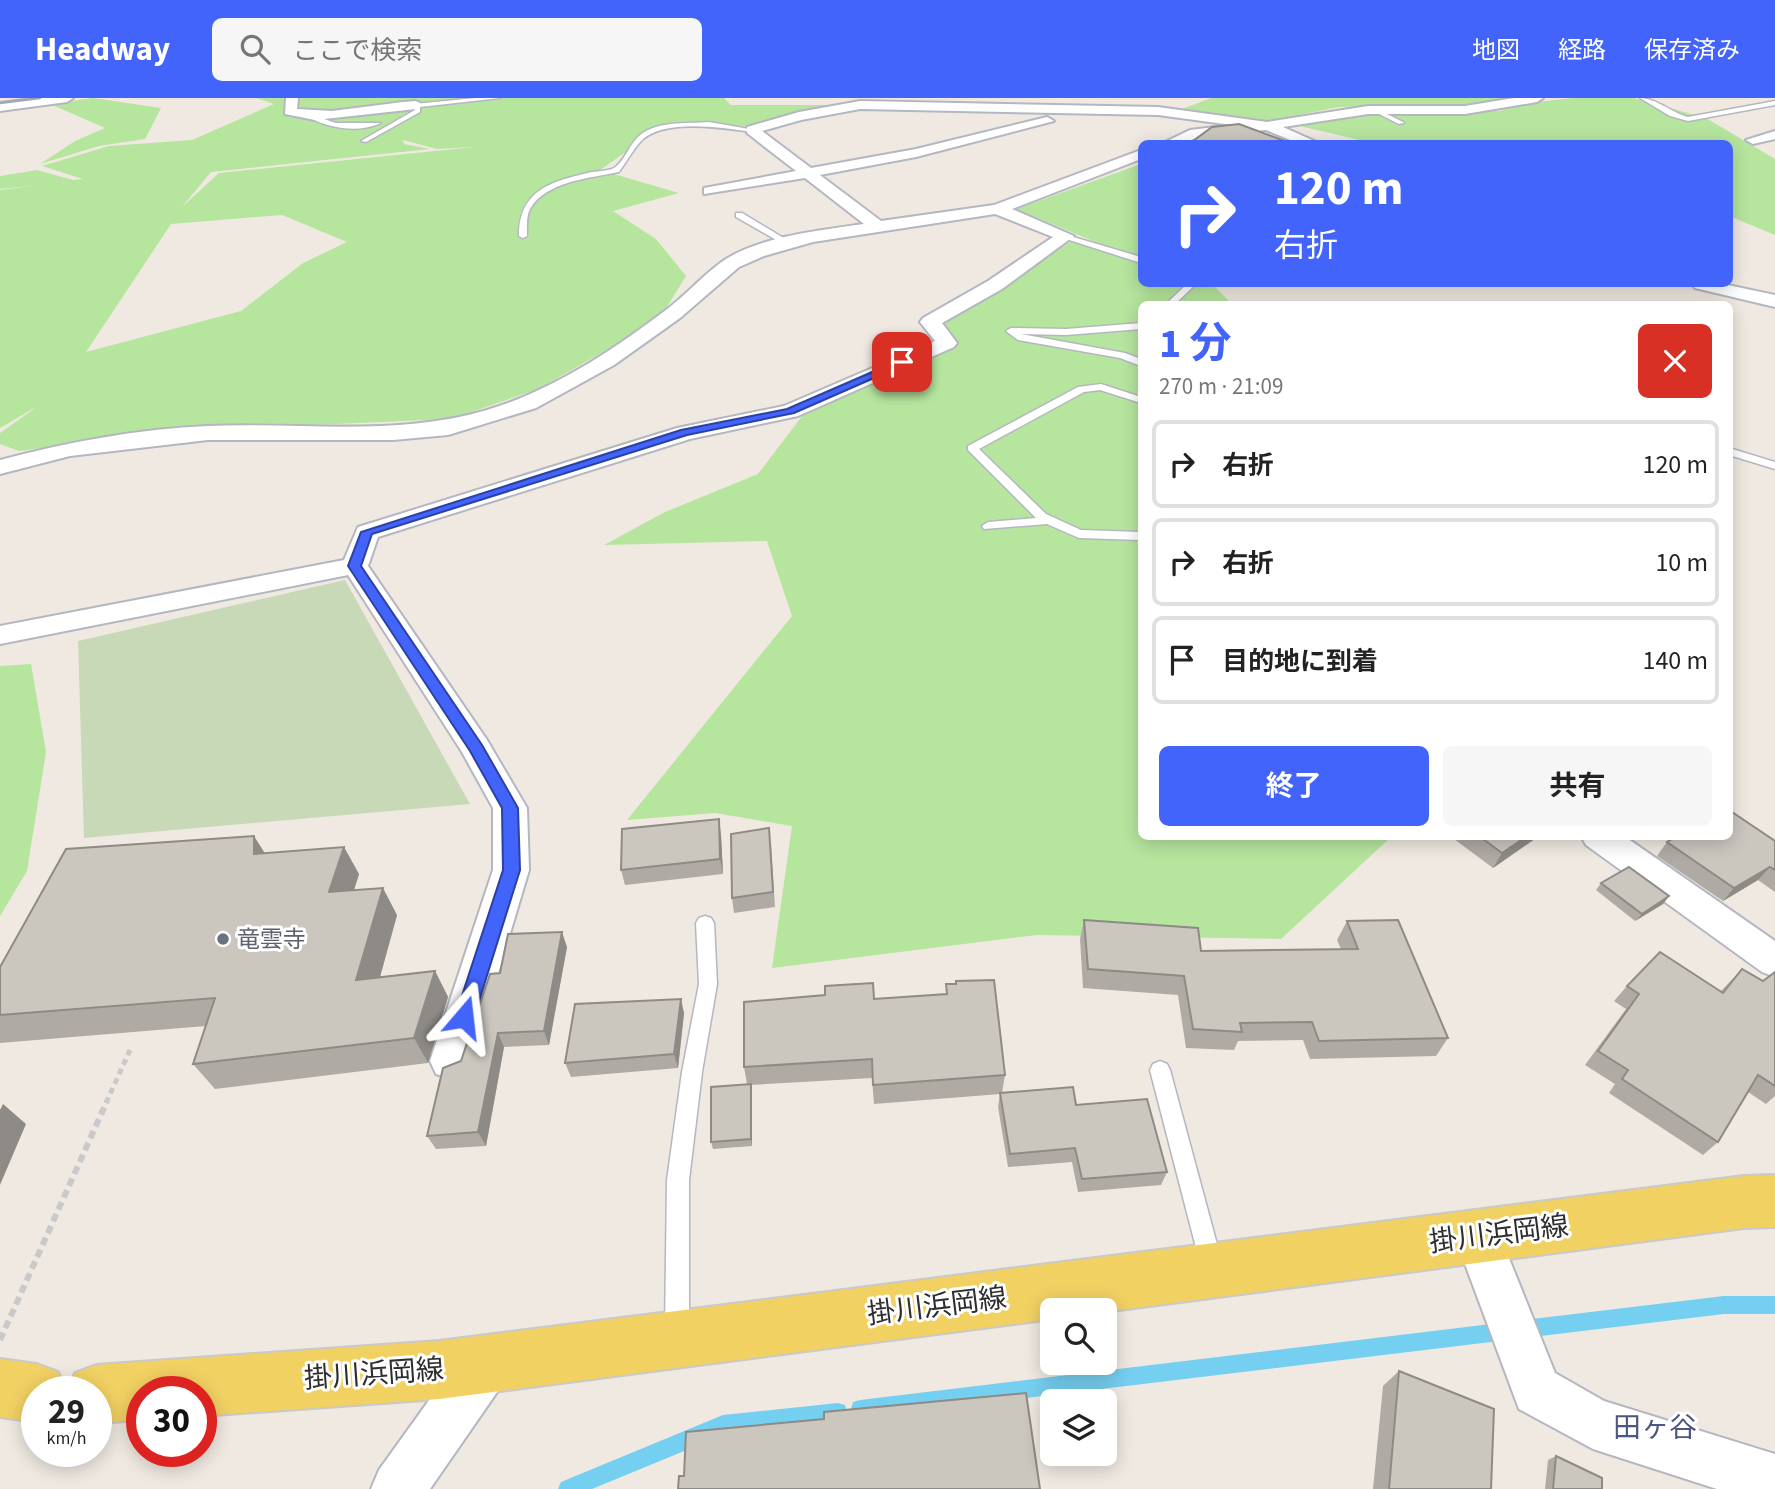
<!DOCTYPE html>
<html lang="ja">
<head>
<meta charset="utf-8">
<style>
	body { margin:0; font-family:"Source Sans 3","Noto Sans JP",sans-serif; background:#f6f6f6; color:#222; height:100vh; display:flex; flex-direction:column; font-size:26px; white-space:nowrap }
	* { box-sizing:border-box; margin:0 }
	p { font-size:23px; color:#767676 }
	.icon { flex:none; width:38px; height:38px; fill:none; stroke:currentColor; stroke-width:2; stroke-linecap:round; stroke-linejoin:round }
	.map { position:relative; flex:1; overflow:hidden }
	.sheet { position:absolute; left:1138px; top:203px; width:595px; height:539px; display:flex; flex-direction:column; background:#fff; border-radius:10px; box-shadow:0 4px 18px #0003 }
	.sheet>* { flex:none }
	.banner { position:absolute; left:1138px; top:42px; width:595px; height:147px; border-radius:10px; box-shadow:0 4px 18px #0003; background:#4264fb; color:#fff; overflow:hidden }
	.fabs { position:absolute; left:1040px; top:1200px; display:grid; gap:14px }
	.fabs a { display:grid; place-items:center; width:77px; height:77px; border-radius:10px; background:#fff; box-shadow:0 4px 18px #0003; font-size:35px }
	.speed { position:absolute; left:21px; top:1278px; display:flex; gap:14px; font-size:35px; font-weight:700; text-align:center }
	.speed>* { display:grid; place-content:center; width:91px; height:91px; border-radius:50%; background:#fff; box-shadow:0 4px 18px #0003; line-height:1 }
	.speed small { font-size:18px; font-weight:400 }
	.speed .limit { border:10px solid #d22; background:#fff; color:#111 }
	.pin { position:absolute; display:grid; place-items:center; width:60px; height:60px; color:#fff; margin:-30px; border-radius:14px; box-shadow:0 4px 10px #0006 }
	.me { position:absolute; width:77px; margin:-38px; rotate:17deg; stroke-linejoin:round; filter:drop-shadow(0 0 5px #0008) }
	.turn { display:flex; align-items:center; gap:24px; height:147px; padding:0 21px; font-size:32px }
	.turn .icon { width:91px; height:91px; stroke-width:2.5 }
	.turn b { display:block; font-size:49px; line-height:60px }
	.round { display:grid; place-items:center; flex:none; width:74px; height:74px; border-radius:10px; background:#f6f6f6 }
	.overview { display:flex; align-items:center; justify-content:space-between; height:119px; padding:0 21px }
	h1 { font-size:42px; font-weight:700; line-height:52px; color:#4264fb }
	.button { display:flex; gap:14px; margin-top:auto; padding:14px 21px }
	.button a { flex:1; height:80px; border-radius:10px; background:#4264fb; color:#fff; font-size:28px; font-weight:700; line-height:80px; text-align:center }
	.button a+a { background:#f6f6f6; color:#222 }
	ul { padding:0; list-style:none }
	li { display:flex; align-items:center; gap:21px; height:88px; margin:0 14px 10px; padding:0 7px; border:4px solid #e0e0e0; border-radius:10px }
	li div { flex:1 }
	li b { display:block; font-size:26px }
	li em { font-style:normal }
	header { display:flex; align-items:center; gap:42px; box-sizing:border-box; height:98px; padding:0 35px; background:#4264fb; color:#fff }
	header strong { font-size:33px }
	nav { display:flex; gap:38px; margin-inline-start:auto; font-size:24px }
	.search { width:490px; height:63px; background:#f6f6f6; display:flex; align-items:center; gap:18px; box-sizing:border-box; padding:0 24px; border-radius:10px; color:#767676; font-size:26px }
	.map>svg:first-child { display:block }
	.green { fill:#b6e59e; fill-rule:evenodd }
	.cemetery { fill:#c8d9b8 }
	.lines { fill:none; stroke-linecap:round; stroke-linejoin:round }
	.stream { fill:#75cff0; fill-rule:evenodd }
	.lane-casing { stroke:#b4b7c1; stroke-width:3 }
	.street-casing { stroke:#b4b7c1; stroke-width:4 }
	.primary-casing { stroke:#c9c9c9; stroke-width:4 }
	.path-far1 { stroke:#c9c9c9; stroke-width:5; stroke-dasharray:6 4.5; stroke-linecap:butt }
	.path { stroke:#c9c9c9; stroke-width:6; stroke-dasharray:8 5; stroke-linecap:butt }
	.lane { fill:#fff; fill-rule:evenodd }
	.street { fill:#fff; fill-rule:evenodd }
	.primary { fill:#f2d163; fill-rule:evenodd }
	.rail { stroke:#a3a6b8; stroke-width:2.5 }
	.wall { fill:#afaba4 }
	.shaded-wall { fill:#8e8b86 }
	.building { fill:#cbc7bf; stroke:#8e8b86; stroke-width:2 }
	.route { fill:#4264fb; stroke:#2b41a3; stroke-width:2 }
	.worship-dot { fill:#6b7280; stroke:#fff; stroke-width:2.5 }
	.labels { text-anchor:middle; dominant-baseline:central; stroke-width:6; stroke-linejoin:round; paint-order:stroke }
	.worship-label { font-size:23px; fill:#5b616d; stroke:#fff; text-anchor:start }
	.near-street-label { font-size:28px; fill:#2e2e2e; stroke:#fff }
	.near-neighbourhood-label { font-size:28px; fill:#4d5680; stroke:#fff }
</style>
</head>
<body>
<header>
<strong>Headway</strong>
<div class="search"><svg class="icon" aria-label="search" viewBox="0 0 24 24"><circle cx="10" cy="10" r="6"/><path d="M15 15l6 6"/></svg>ここで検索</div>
<nav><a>地図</a><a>経路</a><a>保存済み</a></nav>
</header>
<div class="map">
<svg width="1775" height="1391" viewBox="0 0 1775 1391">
	<rect width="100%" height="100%" fill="#efe9e1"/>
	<g class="green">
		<path d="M93 0 161 10 145 41 99 48 40 66 75 43 105 30 50 6Z"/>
		<path d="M256 0H724L731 7H847L748 28H684L657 32 600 72 679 95 613 113 656 141 686 178 659 222 538 291 451 321 175 333 19 353 0 346V335L38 308 0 330V92L31 88 0 91V78L37 72 73 82 83 81 42 68 109 48 192 42 274 6ZM403 42 437 51 474 49 219 75 182 109 211 74 430 51 404 46ZM282 117 347 144 303 165 241 213 86 254 171 126Z"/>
		<path d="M1211 0H1525L1472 6 1339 9 1264 24 1182 11Z"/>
		<path d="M1573 0H1633L1706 20 1775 61V137L1729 118V46H1377L1295 27 1394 12 1500 13 1516 6Z"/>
		<path d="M1141 66V163L1016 111Z"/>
		<path d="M1072 143 1141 166V186H1212L1232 206H1141V738L1391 739 1281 841 1037 837 772 870 792 728 715 715 627 722 792 518 767 443 604 447 665 414 758 376 803 317 947 252V245L930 224Z"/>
		<path d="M31 566 46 654 27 773 0 818V568Z"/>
	</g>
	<path class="cemetery" d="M345 482 470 706 84 740 78 543Z"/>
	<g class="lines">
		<g class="stream">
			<path d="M1724 1198H1775V1216H1724L860 1320 853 1318 851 1311 853 1304 860 1302Z"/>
			<path d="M838 1305 845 1307 847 1314 845 1321 838 1323 723 1337 592 1391H558L561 1384 723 1317Z"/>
		</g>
		<g class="lane-casing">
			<g id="lane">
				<path d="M476 0H500L420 9V14L366 44 361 43 415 12 414 6Z"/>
				<path d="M1640 0C1656 0 1672 15 1688 19L1775 3V7L1688 23 1670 18Z"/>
				<path d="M1373 9 1403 24 1404 25 1399 26 1371 12Z"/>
				<path d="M312 17 336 25H381C360 35 331 31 310 20Z"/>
				<path d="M709 24 755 32 752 34C723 30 664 20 641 43 633 52 626 64 619 74 591 80 546 83 530 111 526 119 527 129 527 138L523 140 519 138C519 91 553 83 592 74 598 73 609 73 614 70 623 65 629 48 637 40 654 22 686 26 709 24Z"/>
				<path d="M736 115H742L792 145 785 147 736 119Z"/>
				<path d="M1063 136 1141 159V165L1063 140Z"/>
				<path d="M1187 186H1196L1175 206H1166Z"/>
				<path d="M1141 225V231L1066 237 1021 236 1125 255 1141 261V268L1120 260 1018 242 1006 233 1011 230 1066 231Z"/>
				<path d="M1101 286 1141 299V305L1100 292 1084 294 979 351 1046 416 1081 432 1141 434V442L1079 440 1047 426 984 431 982 428 988 424 1036 420 968 352V348L1078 289Z"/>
				<path d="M1729 350 1775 364V371L1729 357Z"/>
				<path d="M705 818 711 820 714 825 717 886 702 974 689 1082V1233L685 1241 677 1245 669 1241 665 1233 667 1082 682 974 699 886 696 825 699 820Z"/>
				<path d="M1160 963 1167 966 1170 972 1222 1165 1219 1173 1211 1176 1203 1173 1200 1165 1150 972 1153 966Z"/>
			</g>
		</g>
		<g class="street-casing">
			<g id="street">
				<path d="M38 0H73L67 4 0 13V5Z"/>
				<path d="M286 0H298L297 11 332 13 403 4 416 3 423 7 416 11 315 22 285 16Z"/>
				<path d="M1514 0H1543L1537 4 1465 16H1368L1283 29 1321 46H1300L1266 32 1198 39 1182 46H1161L1190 32 1232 27 1158 17 860 11 801 22 762 33 811 70 916 51 1047 19 1054 23 916 59 820 77 881 123 994 107 1141 52V61L1012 111 1074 138 1002 191 942 225 957 245 954 249 798 318 690 341 378 439 368 468 487 642 527 710 529 772 472 963 466 976 451 981 436 976 430 963 493 772V710L462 654 348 477 0 546V528L344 462 358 429 677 330 784 308 935 243 920 224 923 220 988 183 1053 139 995 116 813 144 764 158 739 169 680 220 614 267 536 310 448 337 393 342H208L70 358 0 376V362C68 344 138 331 208 328 301 324 396 339 487 312 551 293 612 253 666 212 686 197 705 175 726 161 763 138 822 132 864 126L805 80 704 96V90L796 73 747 35V29L799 14 860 3 1158 9 1267 24 1368 8H1465Z"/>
				<path d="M1775 33V41L1753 46 1746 42Z"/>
				<path d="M1692 186H1723L1775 197V209L1695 190Z"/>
				<path d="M1581 738H1624L1775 843V879L1762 874 1586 747Z"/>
				<path d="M1478 1116 1494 1123 1555 1275 1604 1303 1775 1356V1391H1717L1593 1351 1519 1311 1455 1139 1462 1123Z"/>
				<path d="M486 1241 504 1248 511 1266 504 1284 430 1391H371L379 1372 468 1248Z"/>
			</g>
		</g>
		<g class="primary-casing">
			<g id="primary">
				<path d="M1775 1077V1129L1744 1130 1104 1214 1052 1213V1221L439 1301 201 1318V1293H142V1322L96 1325V1293H68L75 1275 96 1267 439 1243 1744 1078Z"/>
				<path d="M0 1261 37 1266 58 1274 66 1293H37V1324L0 1319Z"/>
			</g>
		</g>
		<path class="path-far1" d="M106 1005 130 952"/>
		<path class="path" d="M0 1242 107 1003"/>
		<use href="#lane" class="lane"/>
		<use href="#street" class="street"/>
		<use href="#primary" class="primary"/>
		<path class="rail" d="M0 5 40 0"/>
	</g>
	<g class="wall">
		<path d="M721 737 723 776 625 787 621 772Z"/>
		<path d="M1450 738H1539L1493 770Z"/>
		<path d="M1775 743V794L1758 782 1723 803 1657 758 1667 744Z"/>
		<path d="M771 745 775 809 734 815 732 800Z"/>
		<path d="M264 755 359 776 354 792 397 817 380 879 435 873 448 899 428 965 215 991 193 966 206 928 0 945V869Z"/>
		<path d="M1601 785 1669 798 1663 806 1635 823 1596 792Z"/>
		<path d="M1084 822 1201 853 1341 851 1337 842 1347 823 1448 940 1436 958 1310 961 1303 942 1238 943 1234 952 1186 950 1178 897 1083 890 1080 841Z"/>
		<path d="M567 849 549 947 504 949 486 1048 436 1051 427 1038 461 963Z"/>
		<path d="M1742 871 1763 883 1775 874V998L1766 1006 1748 994 1718 1044 1703 1057 1609 995 1615 986 1585 967 1626 911 1614 903 1627 888 1721 893Z"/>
		<path d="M946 886 1005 977 1002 995 1076 1007 1167 1074 1161 1087 1078 1094 1072 1064 1008 1069 998 1009 1000 996 874 1006 872 980 751 987 752 1048 713 1051 711 1044 747 986 744 969 874 901 946 896Z"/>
		<path d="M684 915 678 970 571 979 565 965Z"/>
		<path d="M1399 1273 1491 1391H1373L1383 1288Z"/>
		<path d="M1556 1358 1602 1391H1545L1548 1362Z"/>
	</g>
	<g class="shaded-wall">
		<path d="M719 721 721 737 723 776 720 761Z"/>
		<path d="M254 738 271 765 254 756Z"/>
		<path d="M1527 738H1539L1493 770 1502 755Z"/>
		<path d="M344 749 359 776 345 820 329 794Z"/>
		<path d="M1770 769 1758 782 1723 803 1734 790Z"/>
		<path d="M383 790 397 817 372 908 356 882Z"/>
		<path d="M1669 798 1663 806 1635 823 1642 816Z"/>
		<path d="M562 834 567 849 549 947 544 933Z"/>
		<path d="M435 873 448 899 428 965 414 940Z"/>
		<path d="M681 901 684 915 678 970 674 956Z"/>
		<path d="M498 935 504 949 486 1048 478 1034Z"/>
		<path d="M751 986 752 993V1048L751 1041Z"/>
		<path d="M3 1006 26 1026 0 1087V1012Z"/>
	</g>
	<g class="building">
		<path d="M1239 26 1293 46H1189L1212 29Z"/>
		<path d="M1729 712 1775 743V772L1770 769 1734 790 1667 744 1677 738H1729Z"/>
		<path d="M719 721 720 761 621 772 622 731Z"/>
		<path d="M769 730 773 794 732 800 731 736Z"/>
		<path d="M254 738V756L344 749 329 794 383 790 356 882 435 873 414 940 193 966 215 900 0 917V869L66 751Z"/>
		<path d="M1479 738H1527L1502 755Z"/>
		<path d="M1629 769 1669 798 1642 816 1601 785Z"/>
		<path d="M1084 822 1198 830 1201 853 1358 851 1347 823 1398 822 1448 940 1319 943 1312 924 1240 925 1242 934 1193 931 1184 878 1088 871Z"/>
		<path d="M562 834 544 933 498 935 478 1034 427 1038 443 970 461 963 490 876 500 875 508 836Z"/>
		<path d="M1660 854 1723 895 1742 871 1763 883 1775 874V988L1758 977 1718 1044 1622 981 1628 972 1598 953 1639 896 1627 888Z"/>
		<path d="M994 882 1005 977 873 987 872 961 744 969V904L825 897V888L873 885 874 901 947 896 946 886H956V883Z"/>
		<path d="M681 901 674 956 565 965 575 906Z"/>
		<path d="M751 986V1041L711 1044V989Z"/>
		<path d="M1073 989 1076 1007 1147 1001 1167 1074 1082 1081 1075 1050 1010 1056 1000 995Z"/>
		<path d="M1399 1273 1494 1311 1491 1391H1389Z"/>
		<path d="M1026 1295 1040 1391H678L679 1378H684L686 1334 824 1321V1314Z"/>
		<path d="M1556 1358 1602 1380V1391H1553Z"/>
	</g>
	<path class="route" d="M902 261 906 266 794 315 687 337 372 436 361 468 482 647 518 710 520 772 474 919 471 925H458L455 919 503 772 502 710 470 653 348 468 361 434 681 332 787 311Z"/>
	<circle class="worship-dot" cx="223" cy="841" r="7"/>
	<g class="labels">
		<g class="worship-label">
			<text x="237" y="841">竜雲寺</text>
		</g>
		<g class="near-street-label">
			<text transform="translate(1499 1136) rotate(-7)">掛川浜岡線</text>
			<text transform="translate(937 1208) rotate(-7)">掛川浜岡線</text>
			<text transform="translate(374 1276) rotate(-4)">掛川浜岡線</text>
		</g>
		<g class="near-neighbourhood-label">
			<text x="1655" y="1330">田ヶ谷</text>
		</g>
	</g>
</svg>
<div class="fabs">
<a><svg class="icon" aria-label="search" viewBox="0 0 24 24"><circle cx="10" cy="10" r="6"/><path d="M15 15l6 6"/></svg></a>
<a><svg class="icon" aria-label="layers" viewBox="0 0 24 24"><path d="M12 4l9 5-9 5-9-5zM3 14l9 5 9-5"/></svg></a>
</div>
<div class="speed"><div>29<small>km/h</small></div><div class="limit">30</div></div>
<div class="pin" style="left:902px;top:264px;background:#d93025"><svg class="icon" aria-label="arrive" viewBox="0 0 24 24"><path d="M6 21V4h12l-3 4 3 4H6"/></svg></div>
<svg class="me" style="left:464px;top:919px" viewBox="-20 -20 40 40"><path d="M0-17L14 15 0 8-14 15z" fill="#4264fb" stroke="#fff" stroke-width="4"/></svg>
<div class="banner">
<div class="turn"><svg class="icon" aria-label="right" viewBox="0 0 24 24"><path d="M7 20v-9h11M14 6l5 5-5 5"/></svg><div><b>120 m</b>右折</div></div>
</div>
<section class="sheet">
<div class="overview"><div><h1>1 分</h1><p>270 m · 21:09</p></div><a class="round" style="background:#d93025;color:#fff"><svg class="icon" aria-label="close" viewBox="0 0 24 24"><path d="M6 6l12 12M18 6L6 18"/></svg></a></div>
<ul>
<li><svg class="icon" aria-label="right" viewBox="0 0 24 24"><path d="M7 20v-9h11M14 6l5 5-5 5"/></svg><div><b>右折</b></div><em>120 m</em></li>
<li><svg class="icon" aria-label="right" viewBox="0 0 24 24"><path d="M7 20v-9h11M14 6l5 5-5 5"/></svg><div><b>右折</b></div><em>10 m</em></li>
<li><svg class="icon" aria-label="arrive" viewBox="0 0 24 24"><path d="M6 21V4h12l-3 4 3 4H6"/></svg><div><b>目的地に到着</b></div><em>140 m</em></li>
</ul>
<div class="button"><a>終了</a><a>共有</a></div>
</section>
</div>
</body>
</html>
